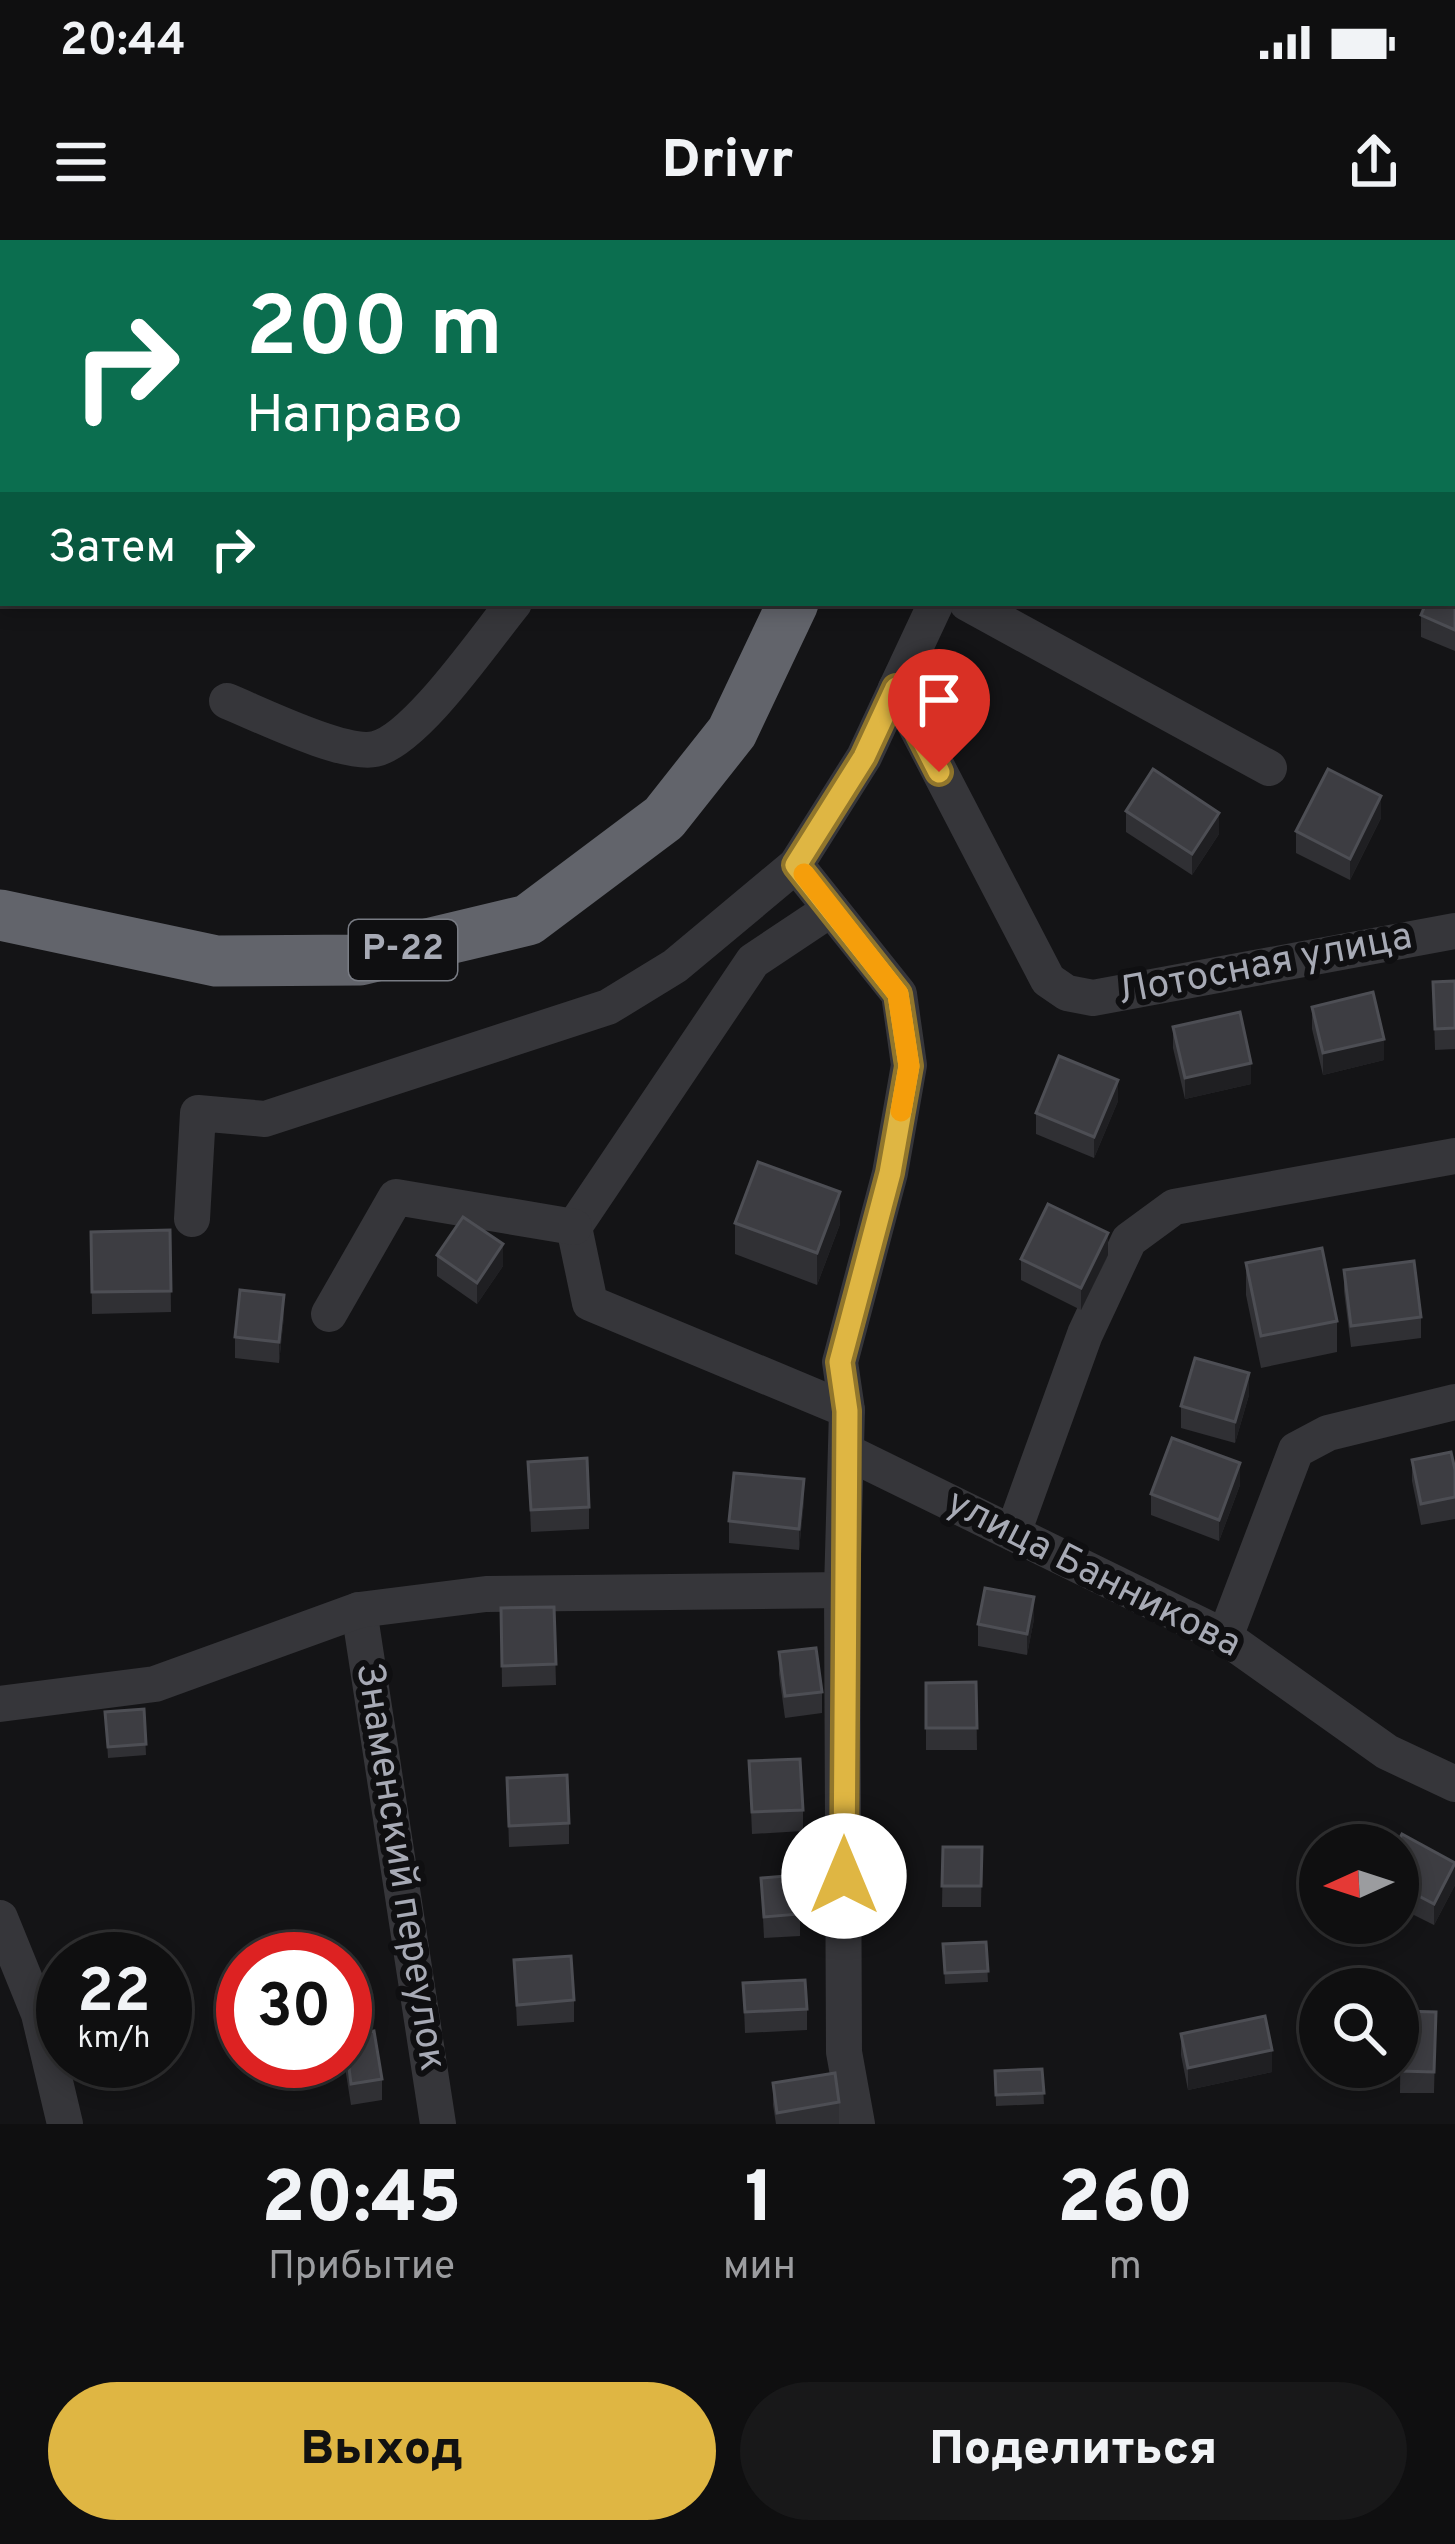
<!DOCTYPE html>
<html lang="ru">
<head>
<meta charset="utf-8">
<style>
	body { margin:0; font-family:Overpass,sans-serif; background:#181819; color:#f1f3f6; height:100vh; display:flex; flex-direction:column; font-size:45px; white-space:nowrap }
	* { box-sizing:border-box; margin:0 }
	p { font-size:39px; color:#9b9c9f }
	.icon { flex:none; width:66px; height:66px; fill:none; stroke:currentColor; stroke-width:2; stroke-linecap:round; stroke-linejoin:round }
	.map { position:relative; height:1884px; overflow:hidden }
	.drawer { display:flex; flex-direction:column; background:#0f0f10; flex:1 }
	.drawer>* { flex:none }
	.hud { position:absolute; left:0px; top:0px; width:1455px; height:366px; box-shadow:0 6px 18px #0003,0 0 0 3px #2f2f30; background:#0b6e4f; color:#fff; overflow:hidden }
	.needle { width:78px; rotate:267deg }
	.tools { position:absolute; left:1299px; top:1584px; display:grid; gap:24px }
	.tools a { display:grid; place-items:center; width:120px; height:120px; border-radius:50%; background:#0f0f10; box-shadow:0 6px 18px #0003,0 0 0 3px #2f2f30; font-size:60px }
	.speed { position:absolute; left:36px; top:1692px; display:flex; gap:24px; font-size:60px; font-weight:700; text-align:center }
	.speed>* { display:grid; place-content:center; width:156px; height:156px; border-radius:50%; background:#0f0f10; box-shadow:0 6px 18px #0003,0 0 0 3px #2f2f30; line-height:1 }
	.speed small { font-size:30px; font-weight:400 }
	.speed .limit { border:18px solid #d22; background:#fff; color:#111 }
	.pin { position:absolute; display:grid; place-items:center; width:102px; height:102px; color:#fff; margin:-123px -51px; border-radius:50% 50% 50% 0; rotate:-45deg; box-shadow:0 0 12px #0007 }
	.pin .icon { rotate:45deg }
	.me { position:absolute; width:132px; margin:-66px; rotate:0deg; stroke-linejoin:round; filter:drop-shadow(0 0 9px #0008) }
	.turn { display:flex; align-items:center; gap:42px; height:252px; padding:0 48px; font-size:54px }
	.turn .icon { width:156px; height:156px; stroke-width:2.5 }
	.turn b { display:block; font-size:84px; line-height:102px }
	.then { display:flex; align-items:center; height:114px; padding:0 48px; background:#0003; gap:24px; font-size:45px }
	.eta { display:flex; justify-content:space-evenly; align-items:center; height:204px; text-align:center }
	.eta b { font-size:72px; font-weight:800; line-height:84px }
	.action { display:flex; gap:24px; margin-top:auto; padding:24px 48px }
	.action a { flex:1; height:138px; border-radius:72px; background:#dfb643; color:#111; font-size:48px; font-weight:800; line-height:138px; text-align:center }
	.action a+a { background:#181819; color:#f1f3f6 }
	.status { display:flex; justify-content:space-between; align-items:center; height:84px; padding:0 60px; background:#0f0f10; direction:ltr }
	.status svg { height:33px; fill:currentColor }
	header { display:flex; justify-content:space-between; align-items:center; height:156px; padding:0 48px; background:#0f0f10; font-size:54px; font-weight:800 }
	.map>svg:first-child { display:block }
	.water { fill:#2c3238 }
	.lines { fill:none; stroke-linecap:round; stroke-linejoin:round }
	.minor { stroke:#36363a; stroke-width:36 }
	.highway { stroke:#62646b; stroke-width:51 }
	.wall { fill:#303034 }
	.shaded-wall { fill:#1f1f22 }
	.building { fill:#3d3d42; stroke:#4d4e54; stroke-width:3 }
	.route-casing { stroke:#91762c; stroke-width:30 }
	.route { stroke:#dfb643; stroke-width:21 }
	.slow { stroke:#f59e0b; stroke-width:21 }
	.labels { text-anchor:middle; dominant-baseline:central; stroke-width:12; stroke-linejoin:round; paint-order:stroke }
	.shield { fill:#0f0f11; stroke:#797c84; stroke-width:3 }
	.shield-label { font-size:36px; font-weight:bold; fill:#a7aab5 }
	.street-label { font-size:39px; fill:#a7aab5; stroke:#0f0f11 }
</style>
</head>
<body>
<div class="status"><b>20:44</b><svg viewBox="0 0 49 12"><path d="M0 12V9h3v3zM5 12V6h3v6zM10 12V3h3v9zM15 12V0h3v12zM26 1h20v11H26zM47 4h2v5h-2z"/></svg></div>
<header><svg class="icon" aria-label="menu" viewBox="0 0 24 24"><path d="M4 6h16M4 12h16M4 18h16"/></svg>Drivr<svg class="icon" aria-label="share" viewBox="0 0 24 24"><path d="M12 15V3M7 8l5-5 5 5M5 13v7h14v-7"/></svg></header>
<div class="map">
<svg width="1455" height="1884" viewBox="0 0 1455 1884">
	<rect width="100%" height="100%" fill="#141416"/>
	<path class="water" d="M1137 0H1455V104L1452 3Z"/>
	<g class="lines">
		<g class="minor">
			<path d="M846 0 855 3"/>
			<path d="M718 3 719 0"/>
			<path d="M1452 198 1455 199"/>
			<path d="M967 363 1269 528"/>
			<path d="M896 448 1048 740 1067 753 1093 758 1455 691"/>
			<path d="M227 461C259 474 344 516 375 509 416 500 486 397 514 363"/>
			<path d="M796 625 899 754 909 825 890 933 840 1122 847 1170 842 1350 844 1812 857 1884"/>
			<path d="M831 669 753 721 574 987 590 1063 847 1170"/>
			<path d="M192 979 198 873 265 879 608 767 675 726 796 625 864 517 936 363"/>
			<path d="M329 1074 396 957 574 987"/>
			<path d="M847 1212 1225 1397 1387 1512 1455 1544"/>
			<path d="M1013 1293 1085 1094 1129 1000 1174 967 1455 916"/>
			<path d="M359 1370 438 1884"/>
			<path d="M1225 1397 1296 1210 1328 1193 1455 1162"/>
			<path d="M0 1464 155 1444 359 1370 486 1354 842 1350"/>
			<path d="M0 1678 39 1774 65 1884"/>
		</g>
		<g class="highway">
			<path d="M942 3 943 0"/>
			<path d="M0 675 216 721 360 720 528 680 664 578 732 492 793 363"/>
		</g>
	</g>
	<g class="wall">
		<path d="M1455 327V411L1421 397V375Z"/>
		<path d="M1126 571 1219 594 1192 635 1126 592Z"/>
		<path d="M1381 578 1350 640 1296 613V591Z"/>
		<path d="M1455 741V809L1435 810 1433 742Z"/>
		<path d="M1312 767 1384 820 1323 835 1312 789Z"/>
		<path d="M1173 787 1251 844 1185 859 1173 808Z"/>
		<path d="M1118 861 1094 918 1036 894V873Z"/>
		<path d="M735 983 840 984 817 1045 735 1014Z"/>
		<path d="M170 990 171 1072 92 1074 91 992Z"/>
		<path d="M437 1015 503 1026 477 1064 437 1036Z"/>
		<path d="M1108 1015 1081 1070 1021 1040V1019Z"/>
		<path d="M1246 1023 1337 1081V1112L1261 1128 1246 1055Z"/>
		<path d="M1344 1030 1421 1077V1098L1351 1107 1344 1051Z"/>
		<path d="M284 1076 279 1123 235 1118V1097Z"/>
		<path d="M1249 1155 1235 1203 1181 1188V1166Z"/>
		<path d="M1412 1220 1455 1230V1279L1421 1285 1412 1241Z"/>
		<path d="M528 1222 589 1267V1289L531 1292Z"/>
		<path d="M1240 1245 1219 1301 1151 1275V1254Z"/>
		<path d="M804 1261 799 1310 729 1303V1281Z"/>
		<path d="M554 1367 556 1445 502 1447 501 1368Z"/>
		<path d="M1034 1379 1027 1415 978 1406V1384Z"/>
		<path d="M779 1412 822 1452V1473L785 1478 779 1434Z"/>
		<path d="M976 1442 977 1510H926V1443Z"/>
		<path d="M144 1469 146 1515 108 1518 105 1472Z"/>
		<path d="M749 1521 803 1570V1591L752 1594Z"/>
		<path d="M507 1538 569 1583V1604L509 1607Z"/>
		<path d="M1398 1605 1455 1623V1645L1434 1685 1398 1667Z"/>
		<path d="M943 1607H982L981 1667H942Z"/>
		<path d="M761 1638 800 1674V1696L764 1698Z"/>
		<path d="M986 1702 988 1742 945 1744 943 1704Z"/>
		<path d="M514 1720 574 1760V1782L517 1786Z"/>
		<path d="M743 1743 807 1769V1790L745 1793Z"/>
		<path d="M1401 1771 1436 1772 1434 1853H1400Z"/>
		<path d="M1181 1794 1272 1832 1188 1850 1181 1815Z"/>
		<path d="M345 1796 382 1839V1860L351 1865 344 1821Z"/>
		<path d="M1042 1829 1044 1864 996 1866 995 1831Z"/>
		<path d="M773 1843 839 1862V1884H776L773 1865Z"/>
	</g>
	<g class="shaded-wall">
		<path d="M1381 556V578L1350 640V619Z"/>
		<path d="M1219 573V594L1192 635V614Z"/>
		<path d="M1384 799V820L1323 835V813Z"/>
		<path d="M1251 823V844L1185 859V838Z"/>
		<path d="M1118 840V861L1094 918V897Z"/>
		<path d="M840 952V984L817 1045V1013Z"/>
		<path d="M1108 993V1015L1081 1070V1048Z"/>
		<path d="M503 1004V1026L477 1064V1043Z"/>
		<path d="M284 1055V1076L279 1123V1102Z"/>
		<path d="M1249 1133V1155L1235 1203V1182Z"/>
		<path d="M1240 1223V1245L1219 1301V1280Z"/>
		<path d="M804 1239V1261L799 1310V1289Z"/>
		<path d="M1034 1357V1379L1027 1415V1394Z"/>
		<path d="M1455 1623V1645L1434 1685V1664Z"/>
		<path d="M1272 1810V1832L1188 1850V1828Z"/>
	</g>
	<g class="building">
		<path d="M73 0H168L167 3H93Z"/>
		<rect x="279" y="0" width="79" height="3"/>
		<path d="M1452 325 1455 327V390L1421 375 1426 363H1452Z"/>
		<path d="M1153 529 1219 573 1192 614 1126 571Z"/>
		<path d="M1328 529 1381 556 1350 619 1296 591Z"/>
		<path d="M1455 741V788L1435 789 1433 742Z"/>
		<path d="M1373 752 1384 799 1323 813 1312 767Z"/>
		<path d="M1240 772 1251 823 1185 838 1173 787Z"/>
		<path d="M1059 816 1118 840 1094 897 1036 873Z"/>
		<path d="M758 922 840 952 817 1013 735 983Z"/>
		<path d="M1048 964 1108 993 1081 1048 1021 1019Z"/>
		<path d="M463 977 503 1004 477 1043 437 1015Z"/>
		<path d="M170 990 171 1051 92 1052 91 992Z"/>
		<path d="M1322 1008 1337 1081 1261 1096 1246 1023Z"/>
		<path d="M1414 1021 1421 1077 1351 1086 1344 1030Z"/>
		<path d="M240 1050 284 1055 279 1102 235 1097Z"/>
		<path d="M1195 1118 1249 1133 1235 1182 1181 1166Z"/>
		<path d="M1172 1198 1240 1223 1219 1280 1151 1254Z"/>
		<path d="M1451 1212 1455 1230V1257L1421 1264 1412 1220Z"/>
		<path d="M587 1218 589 1267 531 1270 528 1222Z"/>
		<path d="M734 1233 804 1239 799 1289 729 1281Z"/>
		<path d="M985 1348 1034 1357 1027 1394 978 1384Z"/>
		<path d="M554 1367 556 1424 502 1426 501 1368Z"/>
		<path d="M816 1408 822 1452 785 1456 779 1412Z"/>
		<path d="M976 1442 977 1488H926V1443Z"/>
		<path d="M144 1469 146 1504 108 1507 105 1472Z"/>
		<path d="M800 1519 803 1570 752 1572 749 1521Z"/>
		<path d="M567 1535 569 1583 509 1586 507 1538Z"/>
		<path d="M1402 1594 1455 1623 1434 1664 1398 1645V1605H1396Z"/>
		<path d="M943 1607H982L981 1646H942Z"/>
		<path d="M797 1635 800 1674 764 1677 761 1638Z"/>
		<path d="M986 1702 988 1731 945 1733 943 1704Z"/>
		<path d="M571 1716 574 1760 517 1765 514 1720Z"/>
		<path d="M805 1740 807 1769 745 1772 743 1743Z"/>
		<path d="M1401 1771 1436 1772 1434 1832 1400 1831Z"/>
		<path d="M1265 1776 1272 1810 1188 1828 1181 1794Z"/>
		<path d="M374 1791 382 1839 351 1844 345 1796Z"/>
		<path d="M1042 1829 1044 1853 996 1855 995 1831Z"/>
		<path d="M835 1833 839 1862 777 1873 773 1843Z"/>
	</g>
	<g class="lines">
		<g class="route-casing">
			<path id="route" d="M844 1636 847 1171 840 1122 890 933 909 826 898 754 796 625 864 517 896 448 939 532"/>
		</g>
		<use href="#route" class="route"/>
		<path class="slow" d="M804 634 898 754 909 826 901 871"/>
	</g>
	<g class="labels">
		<rect class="shield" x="349" y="680" width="108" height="60" rx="9"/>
		<g class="shield-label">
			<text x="403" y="710">Р-22</text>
		</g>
		<g class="street-label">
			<text transform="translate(1265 726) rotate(-11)">Лотосная улица</text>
			<text transform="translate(1093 1335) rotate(27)">улица Банникова</text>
			<text transform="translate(399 1627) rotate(81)">Знаменский переулок</text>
		</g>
	</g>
</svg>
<div class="tools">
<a><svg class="needle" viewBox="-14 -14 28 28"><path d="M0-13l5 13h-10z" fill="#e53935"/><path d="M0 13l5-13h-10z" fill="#9b9c9f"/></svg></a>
<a><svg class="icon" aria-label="search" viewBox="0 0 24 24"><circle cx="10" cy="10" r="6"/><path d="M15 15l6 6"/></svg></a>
</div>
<div class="speed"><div>22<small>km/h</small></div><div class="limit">30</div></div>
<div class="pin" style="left:939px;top:532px;background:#d93025"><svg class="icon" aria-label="arrive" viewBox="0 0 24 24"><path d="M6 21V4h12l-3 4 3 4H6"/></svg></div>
<svg class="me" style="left:844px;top:1636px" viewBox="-20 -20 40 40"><circle r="19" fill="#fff"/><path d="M0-13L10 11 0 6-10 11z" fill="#dfb643"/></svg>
<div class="hud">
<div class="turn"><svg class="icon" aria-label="right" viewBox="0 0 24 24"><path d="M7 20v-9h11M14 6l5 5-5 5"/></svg><div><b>200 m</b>Направо</div></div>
<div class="then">Затем<svg class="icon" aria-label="right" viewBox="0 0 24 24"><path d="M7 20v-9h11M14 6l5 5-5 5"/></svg></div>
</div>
</div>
<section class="drawer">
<div class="eta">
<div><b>20:45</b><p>Прибытие</p></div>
<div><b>1</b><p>мин</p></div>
<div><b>260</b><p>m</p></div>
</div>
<div class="action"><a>Выход</a><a>Поделиться</a></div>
</section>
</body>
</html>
